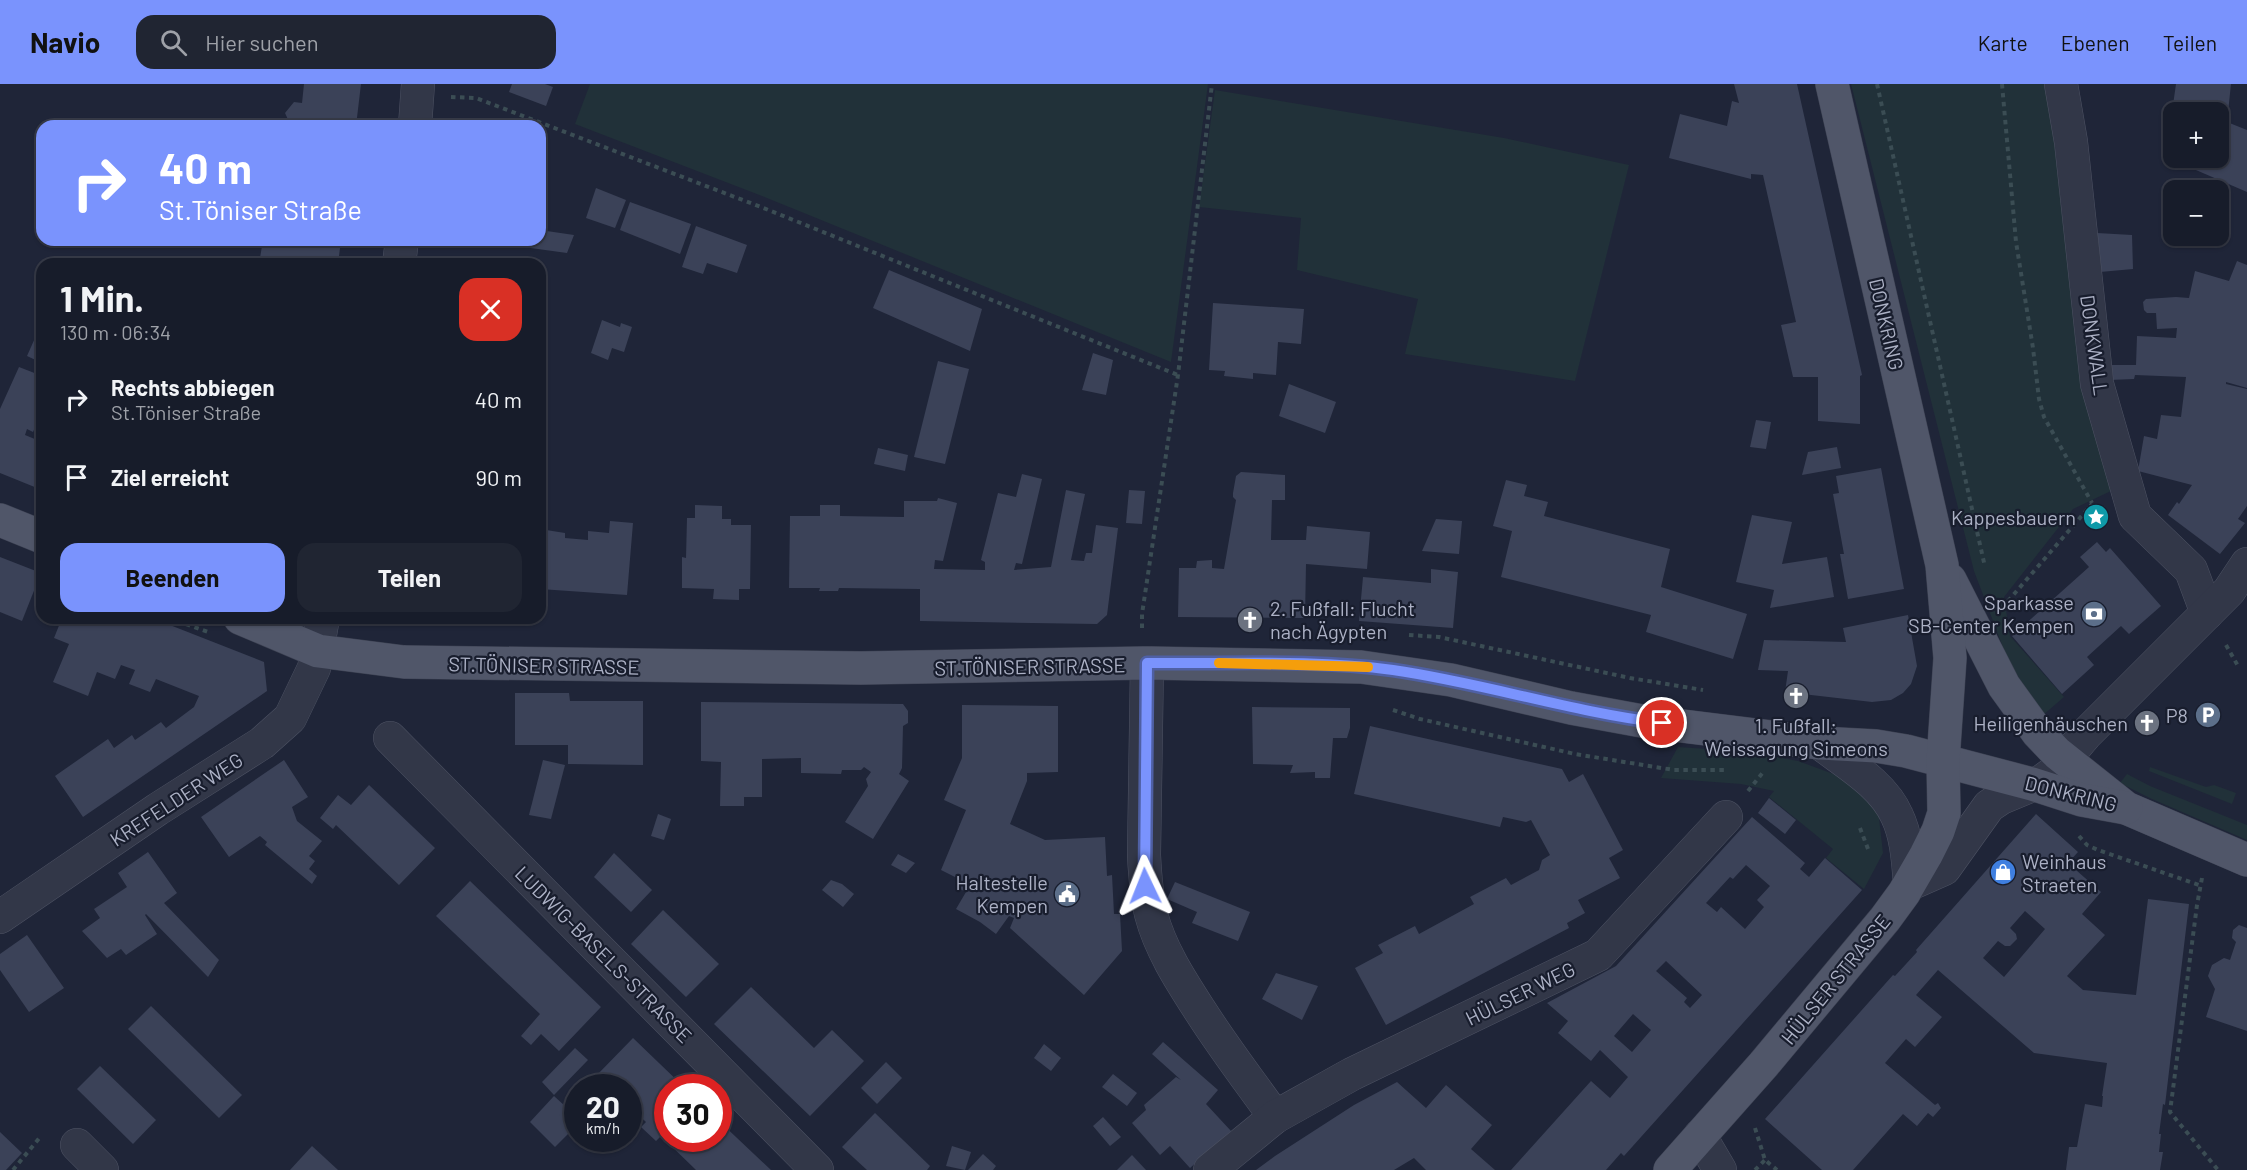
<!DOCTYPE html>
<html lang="de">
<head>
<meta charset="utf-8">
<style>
	body { margin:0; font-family:Barlow,sans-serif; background:#202532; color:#f1f3f6; height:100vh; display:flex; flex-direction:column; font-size:22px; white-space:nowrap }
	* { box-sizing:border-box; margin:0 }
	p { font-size:20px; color:#9ea1a8 }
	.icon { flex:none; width:33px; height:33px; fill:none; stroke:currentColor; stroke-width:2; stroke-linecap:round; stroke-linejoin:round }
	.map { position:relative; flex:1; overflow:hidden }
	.drawer { position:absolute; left:36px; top:174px; width:510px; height:366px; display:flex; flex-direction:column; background:#171c2a; border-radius:18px; box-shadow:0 2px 4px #0004,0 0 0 2px #363a47 }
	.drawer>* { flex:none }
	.top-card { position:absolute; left:36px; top:36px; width:510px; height:126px; border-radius:18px; box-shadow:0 2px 4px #0004,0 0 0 2px #363a47; background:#7a93fd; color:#fff; overflow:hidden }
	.buttons { position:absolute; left:2163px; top:18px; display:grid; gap:12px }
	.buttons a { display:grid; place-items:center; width:66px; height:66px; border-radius:12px; background:#171c2a; box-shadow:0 2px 4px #0004,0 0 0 2px #363a47; font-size:30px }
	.speed { position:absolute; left:564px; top:990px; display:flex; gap:12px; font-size:30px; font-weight:700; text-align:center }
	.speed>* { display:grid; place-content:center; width:78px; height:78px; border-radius:50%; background:#171c2a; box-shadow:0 2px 4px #0004,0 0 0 2px #363a47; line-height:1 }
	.speed small { font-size:15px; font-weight:400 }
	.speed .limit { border:9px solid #d22; background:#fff; color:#111 }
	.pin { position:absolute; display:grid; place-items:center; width:51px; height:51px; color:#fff; margin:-26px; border:3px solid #fff; border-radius:50%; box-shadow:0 2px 6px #0007 }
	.me { position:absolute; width:66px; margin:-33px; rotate:358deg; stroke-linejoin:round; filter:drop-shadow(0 0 4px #0008) }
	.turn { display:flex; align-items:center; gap:21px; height:126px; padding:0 24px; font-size:27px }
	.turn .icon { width:78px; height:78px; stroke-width:2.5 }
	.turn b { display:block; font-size:42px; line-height:51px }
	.round { display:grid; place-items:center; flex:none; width:63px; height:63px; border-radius:18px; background:#202532 }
	.overview { display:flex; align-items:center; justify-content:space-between; height:102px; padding:0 24px }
	h1 { font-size:36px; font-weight:700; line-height:45px }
	.primary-button { display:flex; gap:12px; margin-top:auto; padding:12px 24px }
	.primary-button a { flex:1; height:69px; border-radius:18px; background:#7a93fd; color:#111; font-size:24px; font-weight:700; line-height:69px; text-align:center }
	.primary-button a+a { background:#202532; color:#f1f3f6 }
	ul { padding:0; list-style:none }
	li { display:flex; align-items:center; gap:18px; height:78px; padding:0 24px }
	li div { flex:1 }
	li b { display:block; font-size:22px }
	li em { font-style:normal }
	header { display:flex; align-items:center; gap:36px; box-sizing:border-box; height:84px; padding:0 30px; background:#7a93fd; color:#111 }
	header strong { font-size:28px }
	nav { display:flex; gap:33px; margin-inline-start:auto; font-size:21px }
	.search { width:420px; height:54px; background:#202532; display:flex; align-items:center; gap:15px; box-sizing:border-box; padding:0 21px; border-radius:18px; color:#9ea1a8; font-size:22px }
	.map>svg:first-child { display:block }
	.green { fill:#213139 }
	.building { fill:#3b4258; fill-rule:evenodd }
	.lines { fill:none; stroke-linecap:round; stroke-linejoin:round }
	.minor-casing { stroke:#4d5263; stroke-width:34 }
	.major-casing { stroke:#3c4152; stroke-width:34 }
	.path { stroke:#3b4d54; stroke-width:4; stroke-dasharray:4.5 4.5; stroke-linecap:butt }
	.minor { stroke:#323748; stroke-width:33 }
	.major { stroke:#505669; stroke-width:33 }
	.route-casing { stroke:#4f60a4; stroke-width:15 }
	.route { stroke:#7a93fd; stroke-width:10 }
	.slow { stroke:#f59e0b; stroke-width:10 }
	.labels { text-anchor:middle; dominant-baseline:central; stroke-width:4.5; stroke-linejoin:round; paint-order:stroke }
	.street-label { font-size:20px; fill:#acb1c5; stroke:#181d2d }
	.poi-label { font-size:20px; fill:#acb1c5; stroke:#181d2d; text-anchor:end }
</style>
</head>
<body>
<header>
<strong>Navio</strong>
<div class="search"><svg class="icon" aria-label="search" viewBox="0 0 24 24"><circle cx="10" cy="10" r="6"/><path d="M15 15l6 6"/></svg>Hier suchen</div>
<nav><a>Karte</a><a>Ebenen</a><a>Teilen</a></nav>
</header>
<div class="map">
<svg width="2247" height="1086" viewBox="0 0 2247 1086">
	<rect width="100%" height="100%" fill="#1f2538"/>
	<g class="green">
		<path d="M590 0H1208L1171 278 762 112 575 40Z"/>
		<path d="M1851 0H2048L2113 406 2073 425 2004 513 2010 552 2064 613 2042 632 2007 574 1974 487Z"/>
		<path d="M1215 6 1504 54 1629 81 1575 297 1405 270 1418 215 1297 186 1301 134 1199 123Z"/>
		<path d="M1678 663 1751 668 1798 677 1850 696 1878 725 1883 769 1864 805 1826 774 1833 765 1769 713 1774 707 1741 700 1661 694Z"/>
		<path d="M2150 683 2206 703 2214 701 2236 709 2232 720 2149 687Z"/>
		<path d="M2127 690 2150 702 2247 741V756L2152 715 2120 699Z"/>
	</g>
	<g class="building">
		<path d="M304 0H361L356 42H291L285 29 294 18 302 19Z"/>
		<path d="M512 0H545L553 3 546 22 509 8Z"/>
		<path d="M1734 0H1797L1862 291 1860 292V340L1818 337V293H1793L1781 241 1796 238 1763 91 1751 90V95L1669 74 1680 30 1727 42 1732 17 1739 19Z"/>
		<path d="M2176 0H2231L2227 38 2247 46V108L2182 80 2167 77 2172 31 2174 74H2218V28H2172Z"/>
		<path d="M596 104 626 116 615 144 586 134Z"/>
		<path d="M630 118 691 140 680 170 620 146Z"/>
		<path d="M696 142 747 161 737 189 707 179 703 190 682 183Z"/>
		<path d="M540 146 574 151 567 169 516 162 517 156H540Z"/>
		<path d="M2097 149 2132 151 2133 185 2100 188Z"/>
		<path d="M263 156H341L338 180H259Z"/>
		<path d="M2237 177 2247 181V304L2226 298V300L2247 305V422L2238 435 2245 439 2220 470 2168 431 2177 418 2179 420 2192 401 2138 387 2144 352 2157 355 2161 331 2181 333 2186 293 2135 291 2134 295 2109 296 2106 281H2136L2137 252 2176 254 2177 244 2157 245 2156 229H2147L2144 226 2143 218 2146 215 2176 213 2189 214 2195 187 2229 197Z"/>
		<path d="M889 186 982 225 970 267 873 224Z"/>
		<path d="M1213 219 1304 225 1301 260 1278 258 1276 291 1253 289V295L1224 292 1225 287 1209 286Z"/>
		<path d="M602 236 620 243 621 239 632 243 624 268 612 264 608 276 591 269Z"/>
		<path d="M39 245 42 247V327L33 348 27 345 25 351 42 358V406L0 389V325L19 283 37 290 42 279 27 272Z"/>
		<path d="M1093 269 1113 276 1106 311 1082 306Z"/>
		<path d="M938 277 969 285 945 380 914 373Z"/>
		<path d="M1289 300 1336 318 1325 349 1279 332Z"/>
		<path d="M1756 336 1771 338 1766 365 1750 363Z"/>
		<path d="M1837 363 1841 384 1802 391 1808 368Z"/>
		<path d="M878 364 908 371 905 387 874 380Z"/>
		<path d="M1881 384 1904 505 1848 515 1840 470H1844L1833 410 1839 409 1836 392Z"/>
		<path d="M1241 388 1285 391V416H1272L1271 456H1306L1307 442 1370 448 1367 485 1306 480 1305 534 1178 533 1179 484H1196L1197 477 1212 476V484L1224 485 1236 416 1233 413V409L1236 392Z"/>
		<path d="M1022 390 1042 395 1022 480 1016 479 1014 486 1051 483 1066 406 1085 410 1071 476 1084 477 1086 469H1092L1096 441 1118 444 1107 531 1097 540 920 537V505L839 504 838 507H819L820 504H789L790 432H820V421H840V432L904 433V417H937L938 414 957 419 943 477 935 476 934 485 985 486V478L981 476 998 409 1016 413Z"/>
		<path d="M1506 396 1527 401 1524 412 1548 418 1544 432 1670 465 1661 503 1747 530 1733 575 1646 548 1651 531 1501 493 1512 447 1493 442Z"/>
		<path d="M1129 406 1145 407 1142 440 1126 439Z"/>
		<path d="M695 421 722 422V435H731V441H751L750 505H739V516L713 515 714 505 682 504V473L686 474 687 434H695Z"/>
		<path d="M1752 431 1792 438 1782 480 1827 473 1834 513 1770 524 1774 506 1736 498Z"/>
		<path d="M1436 435 1462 437 1459 470 1422 467Z"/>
		<path d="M610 437 633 439 627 511 540 505V445L565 449V454L588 456V447L609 449Z"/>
		<path d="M2097 458 2106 468 2110 464 2161 522 2129 550 2121 542 2087 573 2094 581 2062 610 2012 552 2089 483 2080 473Z"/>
		<path d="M0 473 41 489 22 537 0 528Z"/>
		<path d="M1431 485 1458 488 1453 544 1359 537 1363 493 1431 499Z"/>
		<path d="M1908 531 1917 582 1911 600 1903 609 1891 616 1872 618 1785 608 1788 587 1758 586 1764 556 1846 558 1843 544Z"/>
		<path d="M62 534H152L264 578 267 607 83 733 55 692 108 655 114 664 132 651 135 656 161 638 166 644 194 623 199 612 156 595 150 608 129 600 135 586 121 581 115 595 97 588 88 612 53 598 69 560 54 554Z"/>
		<path d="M515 609H569L570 617H643V681L568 680V661H515Z"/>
		<path d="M701 618 903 620 908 627V639L903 642 902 684 899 690 909 697 873 755 845 738 868 702 866 695 871 688 864 683 861 686H842L841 690 801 689V674L762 675V713H744V722H720L721 678 701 677Z"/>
		<path d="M962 621 1058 622V688L1027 689V697L1010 740 1045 756 1105 753 1107 792 1112 791 1114 830H1120L1122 867 1084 911 1010 844 1014 834 1009 832 996 850 980 838 956 825 966 808 956 803 959 795 941 786 966 726 944 716 962 674Z"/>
		<path d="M1252 623 1350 624V644L1347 654H1333L1330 694H1315V688L1290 689 1293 681 1253 680Z"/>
		<path d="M1370 642 1562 685 1569 698 1583 690 1623 766 1609 774 1620 794 1578 816 1585 829 1567 839 1569 844 1386 941 1355 884 1383 869 1378 861 1415 842 1419 850 1474 820 1470 813 1506 794 1511 801 1539 786 1542 776 1550 771 1531 736 1526 738 1503 733 1500 743 1354 710Z"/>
		<path d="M284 676 308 713 292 723 297 737 322 757 309 772 315 777 309 785 317 792 312 800 265 761 267 758 260 752 229 773 201 733Z"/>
		<path d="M543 676 565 681 551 735 529 731Z"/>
		<path d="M369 701 435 764 399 801 336 741 333 745 320 734 338 711 351 721Z"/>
		<path d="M1769 714 1796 736 1785 750 1758 729Z"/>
		<path d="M658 730 671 735 664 756 651 752Z"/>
		<path d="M2036 730 2078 768 2068 779 2101 808 2082 830 2105 851 2067 892 2083 906 2136 911 2148 815 2189 820 2165 1021 2163 1020 2159 1050H2161L2159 1068H2163L2160 1086H2066L2069 1063H2077L2085 1020 2102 1023 2103 1012H2102L2107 979 2034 969 1938 886 1916 911 1942 933 1915 963 1906 955 1885 979 1935 1021 1938 1019 1941 1024 1933 1033 1928 1029 1917 1042 1903 1030 1853 1086H1822L1765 1035 1893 891 1895 892 1917 868 1916 866ZM2025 827 2045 845 2004 893 1983 874 1998 857 2005 862H2010L2017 855 2016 850 2010 844Z"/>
		<path d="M1752 733 1805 779 1800 785 1809 793 1825 774 1862 806 1624 1072 1621 1069 1606 1086H1511L1591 997 1610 1014 1628 993 1600 966 1591 977 1558 949 1568 937 1547 919 1616 882ZM1746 781 1770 802 1757 816 1764 823 1745 845 1721 823 1717 828 1706 819 1730 793 1733 795ZM1666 877 1702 911 1690 924 1684 918 1687 914 1656 887ZM1633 930 1651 946 1632 968 1614 952Z"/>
		<path d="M148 768 177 809 164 819 219 876 208 893 146 830 145 831 157 850 126 871 121 865 107 874 82 847 100 834 94 825 127 803 118 789Z"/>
		<path d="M614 769 652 806 631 828 594 793Z"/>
		<path d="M898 770 915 779 906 789 891 781Z"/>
		<path d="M831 796 842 800 854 810 843 823 822 806Z"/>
		<path d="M470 797 601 923 559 967 541 950 531 961 521 952 540 930 436 832Z"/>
		<path d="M1175 798 1250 828 1238 857 1192 839 1197 828 1167 815Z"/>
		<path d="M663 826 719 880 686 913 631 860Z"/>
		<path d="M2239 841 2247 844V947L2206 933 2215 905 2208 892 2212 881 2224 874 2230 876 2236 858 2232 854 2233 846Z"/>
		<path d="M27 851 64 904 29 928 0 886V870Z"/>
		<path d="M1276 889 1318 902 1302 936 1262 915Z"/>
		<path d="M751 903 814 964 832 946 864 977 810 1032 714 940Z"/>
		<path d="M151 922 242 1011 219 1034 128 945Z"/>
		<path d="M633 954 685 1004H668V1054H718V1036L771 1086H696L661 1052 656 1057 641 1043 646 1038 628 1021V1004H610L597 991Z"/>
		<path d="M1163 958 1218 1006 1206 1020 1231 1047 1190 1084 1170 1062 1160 1071 1132 1039 1146 1026 1144 1021 1176 993 1181 996 1152 970Z"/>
		<path d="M1044 960 1061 974 1051 987 1034 974Z"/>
		<path d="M575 964 588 976 554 1011 542 998Z"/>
		<path d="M886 978 902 994 877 1020 861 1004Z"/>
		<path d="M100 982 156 1036 133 1060 77 1005Z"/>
		<path d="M1113 990 1137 1009 1127 1022 1102 1003Z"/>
		<path d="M1397 998 1426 1024 1446 1001 1492 1041 1471 1065 1495 1086H1426L1414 1074 1394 1086H1256L1275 1072 1354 1021Z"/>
		<path d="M554 1012 578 1034V1040L555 1063 530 1038Z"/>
		<path d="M875 1029 930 1082 927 1086H867L842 1063Z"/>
		<path d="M1103 1033 1121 1053 1110 1062 1093 1042Z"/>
		<path d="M0 1048 22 1069 6 1086H0Z"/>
		<path d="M312 1062 338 1086H290Z"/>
		<path d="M952 1062 971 1068 965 1086 946 1082Z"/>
		<path d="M983 1070 996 1082 993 1086H968Z"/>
		<path d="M1132 1071 1146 1086H1117Z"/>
	</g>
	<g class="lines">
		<g class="minor-casing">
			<g id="minor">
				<path d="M2061 0 2071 58 2097 300 2135 432 2191 486 2207 529"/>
				<path d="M415 42 418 0"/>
				<path d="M399 180 402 156"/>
				<path d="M1147 579 1144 771C1145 791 1146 810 1151 830 1160 865 1181 897 1201 928 1224 964 1250 998 1275 1033"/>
				<path d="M390 654 817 1086"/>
				<path d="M1820 659C1847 680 1883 700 1897 732 1907 753 1908 777 1910 800L1944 785 1989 722 2001 714 2042 697 2053 689 2086 650 2229 507 2247 480"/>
				<path d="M0 833 158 725 262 659 290 634 314 584 323 534"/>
				<path d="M1700 1052 1720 1086"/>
				<path d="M77 1061 102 1086"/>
				<path d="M1210 1086 1275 1033 1352 990 1598 871 1726 733"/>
			</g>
		</g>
		<g class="major-casing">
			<g id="major">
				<path d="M0 436 42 453"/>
				<path d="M1950 496 2004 602 2038 649 2057 669 2126 724 2247 776"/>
				<path d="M240 534 318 567 404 578 861 584 1147 579 1361 583 1451 596 1571 624 1642 637 1820 659 1876 662 1906 667 2032 700 2082 716 2126 724"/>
				<path d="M1670 1086 1764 980 1885 835 1904 809 1926 771 1938 747 1944 729 1943 677 1950 574 1942 481 1832 0"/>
			</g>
		</g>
		<g class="path">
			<path d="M1877 0 1985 483"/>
			<path d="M2002 0 2016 158 2033 264 2039 315 2044 333 2092 419"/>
			<path d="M451 13 476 14 761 123 1178 291"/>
			<path d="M2002 524 2092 420"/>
			<path d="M169 534 208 548"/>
			<path d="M1142 544V530L1178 291 1212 0"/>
			<path d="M1409 551 1439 553 1630 594 1703 606"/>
			<path d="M2226 561 2238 582"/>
			<path d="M1393 626 1420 635 1575 670 1674 686H1724"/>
			<path d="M1748 707 1764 687"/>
			<path d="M1860 744 1868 765"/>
			<path d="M2079 752 2087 761 2098 766 2199 801"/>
			<path d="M2202 794 2197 821 2170 1028 2218 1086"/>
			<path d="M1755 1044 1765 1076 1777 1086"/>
			<path d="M13 1086 41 1052"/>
			<path d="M1755 1086 1765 1076"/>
		</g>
		<use href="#minor" class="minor"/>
		<use href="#major" class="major"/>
	</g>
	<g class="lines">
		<g class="route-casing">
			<path id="route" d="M1145 802 1147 579C1228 580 1312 575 1393 586 1484 599 1571 628 1662 639"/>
		</g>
		<use href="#route" class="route"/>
		<path class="slow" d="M1219 579 1368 583"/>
	</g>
	<defs>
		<g id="sight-disc" transform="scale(1.35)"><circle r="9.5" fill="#0f9aa8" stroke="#181d2d"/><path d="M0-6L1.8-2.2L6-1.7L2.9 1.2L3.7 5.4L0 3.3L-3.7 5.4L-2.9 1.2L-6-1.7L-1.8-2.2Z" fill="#fff"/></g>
		<g id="bank-disc" transform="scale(1.35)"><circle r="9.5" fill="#5c6f8a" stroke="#181d2d"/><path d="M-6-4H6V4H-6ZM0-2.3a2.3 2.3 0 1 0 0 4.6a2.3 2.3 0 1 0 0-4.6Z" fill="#fff"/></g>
		<g id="church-disc" transform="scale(1.35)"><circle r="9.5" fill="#6b7280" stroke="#181d2d"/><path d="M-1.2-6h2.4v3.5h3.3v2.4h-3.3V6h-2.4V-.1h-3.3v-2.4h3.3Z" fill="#fff"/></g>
		<g id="parking-disc" transform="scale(1.35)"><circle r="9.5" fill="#5c6f8a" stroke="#181d2d"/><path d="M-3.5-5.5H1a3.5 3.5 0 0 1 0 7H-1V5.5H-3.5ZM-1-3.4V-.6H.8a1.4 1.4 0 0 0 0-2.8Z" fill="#fff"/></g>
		<g id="shop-disc" transform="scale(1.35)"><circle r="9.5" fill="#3f7fe0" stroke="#181d2d"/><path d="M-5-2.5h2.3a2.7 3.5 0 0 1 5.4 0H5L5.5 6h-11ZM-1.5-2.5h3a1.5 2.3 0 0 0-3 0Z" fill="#fff"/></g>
		<g id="civic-disc" transform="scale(1.35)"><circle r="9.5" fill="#5c6f8a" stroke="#181d2d"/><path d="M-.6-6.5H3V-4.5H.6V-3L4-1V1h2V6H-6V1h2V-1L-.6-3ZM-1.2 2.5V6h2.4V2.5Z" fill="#fff"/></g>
	</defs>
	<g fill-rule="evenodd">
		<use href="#sight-disc" x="2096" y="433"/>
		<use href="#bank-disc" x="2094" y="530"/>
		<use href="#church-disc" x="1250" y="536"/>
		<use href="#church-disc" x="1796" y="612"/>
		<use href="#parking-disc" x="2208" y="631"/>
		<use href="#church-disc" x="2147" y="639"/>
		<use href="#shop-disc" x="2003" y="788"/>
		<use href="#civic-disc" x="1067" y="810"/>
	</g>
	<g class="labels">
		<g class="street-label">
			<text transform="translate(1887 240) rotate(77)">DONKRING</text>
			<text transform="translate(2095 261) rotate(82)">DONKWALL</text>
			<text transform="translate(544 581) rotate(1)">ST.TÖNISER STRASSE</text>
			<text transform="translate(1030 582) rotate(-1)">ST.TÖNISER STRASSE</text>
			<text transform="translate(2071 709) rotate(14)">DONKRING</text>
			<text transform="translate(176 715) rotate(-33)">KREFELDER WEG</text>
			<text transform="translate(604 870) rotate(45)">LUDWIG-BASELS-STRASSE</text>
			<text transform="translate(1835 895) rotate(-51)">HÜLSER STRASSE</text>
			<text transform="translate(1520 909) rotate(-26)">HÜLSER WEG</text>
		</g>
		<g class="poi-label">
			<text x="2076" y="433">Kappesbauern</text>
			<text x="2074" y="518">Sparkasse<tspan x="2074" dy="23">SB-Center Kempen</tspan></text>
			<text x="1270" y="524" text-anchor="start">2. Fußfall: Flucht<tspan x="1270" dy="23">nach Ägypten</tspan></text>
			<text x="2188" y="631">P8</text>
			<text x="2128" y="639">Heiligenhäuschen</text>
			<text x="1796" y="641" text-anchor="middle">1. Fußfall:<tspan x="1796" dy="23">Weissagung Simeons</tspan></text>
			<text x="2022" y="777" text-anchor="start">Weinhaus<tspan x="2022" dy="23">Straeten</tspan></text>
			<text x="1048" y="798">Haltestelle<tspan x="1048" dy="23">Kempen</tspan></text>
		</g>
	</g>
</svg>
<div class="buttons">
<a>+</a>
<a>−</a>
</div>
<div class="speed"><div>20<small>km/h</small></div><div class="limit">30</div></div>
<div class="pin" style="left:1662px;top:639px;background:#d93025"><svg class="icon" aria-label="arrive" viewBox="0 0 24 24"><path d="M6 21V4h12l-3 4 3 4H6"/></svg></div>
<svg class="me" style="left:1145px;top:802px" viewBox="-20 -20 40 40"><path d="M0-17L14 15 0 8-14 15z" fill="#7a93fd" stroke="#fff" stroke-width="4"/></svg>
<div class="top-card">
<div class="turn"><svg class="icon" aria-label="right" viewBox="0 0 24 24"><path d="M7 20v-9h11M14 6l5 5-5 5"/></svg><div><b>40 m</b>St.Töniser Straße</div></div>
</div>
<section class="drawer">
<div class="overview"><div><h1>1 Min.</h1><p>130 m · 06:34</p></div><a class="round" style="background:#d93025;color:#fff"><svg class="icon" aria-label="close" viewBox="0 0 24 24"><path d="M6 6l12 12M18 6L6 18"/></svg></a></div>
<ul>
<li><svg class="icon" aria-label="right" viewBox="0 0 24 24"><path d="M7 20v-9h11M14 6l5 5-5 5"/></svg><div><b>Rechts abbiegen</b><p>St.Töniser Straße</p></div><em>40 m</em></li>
<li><svg class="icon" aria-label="arrive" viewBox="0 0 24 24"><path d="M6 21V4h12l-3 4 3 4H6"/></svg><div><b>Ziel erreicht</b></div><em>90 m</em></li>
</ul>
<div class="primary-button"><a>Beenden</a><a>Teilen</a></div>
</section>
</div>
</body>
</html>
